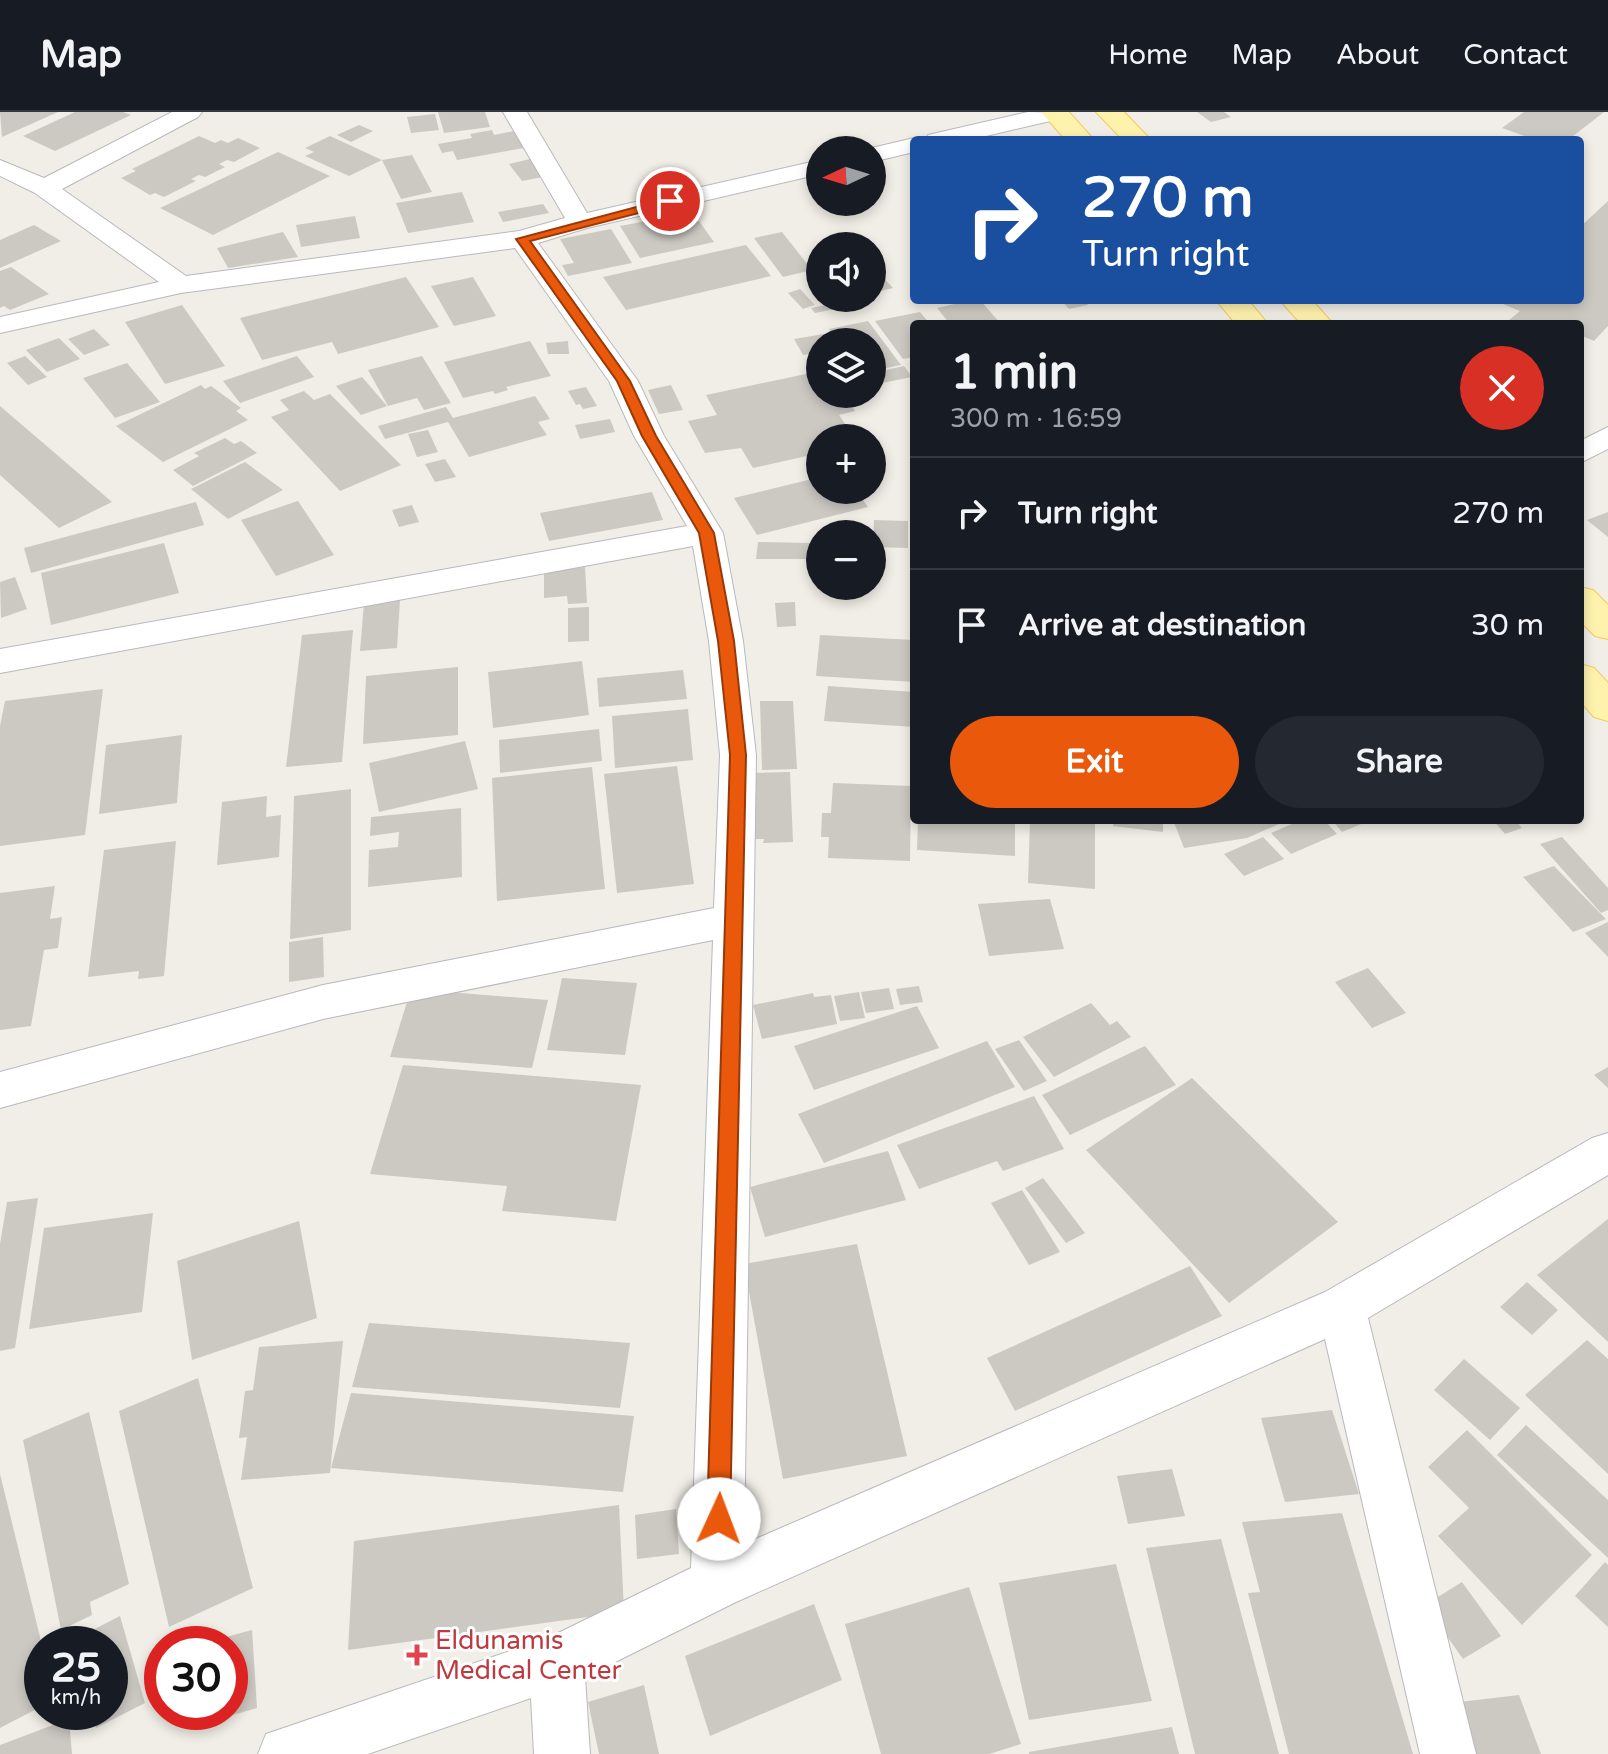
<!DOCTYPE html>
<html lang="en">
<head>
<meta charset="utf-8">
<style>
	body { margin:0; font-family:"Varela Round",sans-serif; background:#242831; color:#f1f3f6; height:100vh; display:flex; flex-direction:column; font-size:30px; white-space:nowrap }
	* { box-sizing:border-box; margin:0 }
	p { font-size:26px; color:#9ea1a6 }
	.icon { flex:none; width:44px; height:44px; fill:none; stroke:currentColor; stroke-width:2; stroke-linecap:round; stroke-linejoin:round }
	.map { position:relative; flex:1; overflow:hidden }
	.drawer { position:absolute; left:910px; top:208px; width:674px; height:504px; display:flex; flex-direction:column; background:#171b24; border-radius:8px; box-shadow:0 4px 12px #0003 }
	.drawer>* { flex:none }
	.hud { position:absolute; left:910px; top:24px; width:674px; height:168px; border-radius:8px; box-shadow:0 4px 12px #0003; background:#1a4fa0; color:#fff; overflow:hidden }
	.needle { width:52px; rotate:266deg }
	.buttons { position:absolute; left:806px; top:24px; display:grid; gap:16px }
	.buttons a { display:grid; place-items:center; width:80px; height:80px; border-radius:50%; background:#171b24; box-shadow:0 4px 12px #0003; font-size:40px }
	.speed { position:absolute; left:24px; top:1514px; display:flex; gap:16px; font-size:40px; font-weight:700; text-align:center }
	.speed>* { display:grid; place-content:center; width:104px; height:104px; border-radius:50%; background:#171b24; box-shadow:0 4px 12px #0003; line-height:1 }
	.speed small { font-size:20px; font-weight:400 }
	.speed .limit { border:12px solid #d22; background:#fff; color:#111 }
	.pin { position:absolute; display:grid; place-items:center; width:68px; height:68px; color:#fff; margin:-34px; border:4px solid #fff; border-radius:50%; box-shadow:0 2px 8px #0007 }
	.me { position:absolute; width:88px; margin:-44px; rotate:2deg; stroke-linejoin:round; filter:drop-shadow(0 0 6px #0008) }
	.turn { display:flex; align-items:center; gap:28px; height:168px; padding:0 40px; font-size:36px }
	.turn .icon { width:104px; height:104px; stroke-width:2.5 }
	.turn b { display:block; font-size:56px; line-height:68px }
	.round { display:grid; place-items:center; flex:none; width:84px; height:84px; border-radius:42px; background:#242831 }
	.head { display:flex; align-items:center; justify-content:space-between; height:136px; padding:0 40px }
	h1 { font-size:48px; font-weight:700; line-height:60px }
	.button { display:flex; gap:16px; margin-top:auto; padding:16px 40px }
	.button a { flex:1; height:92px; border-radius:48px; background:#ea580c; color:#fff; font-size:32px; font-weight:700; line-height:92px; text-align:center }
	.button a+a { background:#242831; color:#f1f3f6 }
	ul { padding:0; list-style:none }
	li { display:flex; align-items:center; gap:24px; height:112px; padding:0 40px; border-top:2px solid #363941 }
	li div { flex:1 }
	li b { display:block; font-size:30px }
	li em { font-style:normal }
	header { display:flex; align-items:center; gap:48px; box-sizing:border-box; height:112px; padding:0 40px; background:#171b24; border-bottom:2px solid #363941 }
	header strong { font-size:38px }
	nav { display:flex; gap:44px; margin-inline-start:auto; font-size:28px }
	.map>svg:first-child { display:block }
	.building { fill:#ccc9c3 }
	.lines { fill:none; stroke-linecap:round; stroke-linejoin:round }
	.minor-casing { stroke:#b7b9bd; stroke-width:2 }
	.primary-casing { stroke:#f4cb5b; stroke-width:2 }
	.minor { fill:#fff; fill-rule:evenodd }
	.primary { fill:#fff2ad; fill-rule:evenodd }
	.route { fill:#ea580c; stroke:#983908; stroke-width:2 }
	.health-dot { fill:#e0444e; stroke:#fff; stroke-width:3 }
	.labels { text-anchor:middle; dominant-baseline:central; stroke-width:6; stroke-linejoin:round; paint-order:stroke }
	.near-health-label { font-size:26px; fill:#be3a42; stroke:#fff; text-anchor:start }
</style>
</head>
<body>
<header>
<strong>Map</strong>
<nav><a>Home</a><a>Map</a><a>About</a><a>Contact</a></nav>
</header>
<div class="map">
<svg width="1608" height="1642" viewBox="0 0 1608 1642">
	<rect width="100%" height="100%" fill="#f0eee6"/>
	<g class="building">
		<path d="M0 0H58L2 25Z"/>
		<path d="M75 0H123L131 3 55 39 23 24Z"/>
		<path d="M438 0H485L490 15 444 21Z"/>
		<path d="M1197 0H1224L1231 5 1211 10Z"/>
		<path d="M1524 0H1604L1568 28H1536L1502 16Z"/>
		<path d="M435 2 439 18 411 21 407 5Z"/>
		<path d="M359 13 373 19 351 30 337 23Z"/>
		<path d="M492 18 494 23 514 19 524 36 457 48 453 39 442 41 438 32 472 26 470 22Z"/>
		<path d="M199 24 215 31 221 28 228 31 238 26 260 36 234 50 227 48 219 52 225 55 205 65 199 63 191 67 196 69 164 85 155 81 150 83 121 66 136 59 132 57Z"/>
		<path d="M330 24 382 48 349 64 305 44 314 40 305 36Z"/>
		<path d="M278 40 330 64 213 123 160 96Z"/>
		<path d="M412 43 432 80 401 87 382 48Z"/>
		<path d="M530 47 543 65 522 69 509 52Z"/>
		<path d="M462 80 474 110 408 121 396 91Z"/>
		<path d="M1608 89V214L1594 229 1580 223V212H1515L1508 209 1520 199 1498 190 1501 188H1580V115Z"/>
		<path d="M543 92 549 101 503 110 498 100Z"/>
		<path d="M355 104 360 126 301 135 296 113Z"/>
		<path d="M658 107 663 116 699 109 714 130 640 146 620 114Z"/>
		<path d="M34 113 61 129 0 156V128Z"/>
		<path d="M611 117 632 151 568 164 562 153 574 151 560 127Z"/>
		<path d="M283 120 298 145 228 156 217 136Z"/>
		<path d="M782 120 812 158 783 165 754 126Z"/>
		<path d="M746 133 771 164 626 198 603 165Z"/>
		<path d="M11 155 49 182 10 198 4 194 0 196V159Z"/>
		<path d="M877 159 893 176 872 181V160Z"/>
		<path d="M406 165 439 215 338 242 332 230 262 248 240 206Z"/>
		<path d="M473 165 496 204 454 214 431 174Z"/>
		<path d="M800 177 815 193 803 197 788 181Z"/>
		<path d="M859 186H872L875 189 815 201 811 196Z"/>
		<path d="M972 188H980L1001 212H950L937 196Z"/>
		<path d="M1084 188 1088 193 1069 197 1062 189Z"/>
		<path d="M182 193 225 254 165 272 125 210Z"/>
		<path d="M920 200 930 212H914V245L903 247 875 209Z"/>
		<path d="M868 209 901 253 872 259V230H838L829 217Z"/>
		<path d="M94 217 110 233 84 243 68 227Z"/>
		<path d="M824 222 829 230H820V240L803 243 794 227Z"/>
		<path d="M59 226 80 247 47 260 26 238Z"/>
		<path d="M530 229 551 264 506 275 508 278 495 282 493 279 463 286 444 250Z"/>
		<path d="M568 229 569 242H548L546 231Z"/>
		<path d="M25 244 47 265 28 273 7 251Z"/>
		<path d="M297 244 314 265 240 291 223 269Z"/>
		<path d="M422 244 451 291 424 298 417 286 388 294 368 258Z"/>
		<path d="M127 251 160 290 115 306 83 266Z"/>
		<path d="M904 254 912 265 872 273V261Z"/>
		<path d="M820 259V282H844L855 299 839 303 855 326H820V341L753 356 741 336 705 341 688 309 717 303 706 283Z"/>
		<path d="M362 265 387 294 361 303 336 274Z"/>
		<path d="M201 273 205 277 211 274 241 296 236 299 248 308 163 350 116 314Z"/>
		<path d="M671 273 683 298 659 302 648 278Z"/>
		<path d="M586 275 597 294 583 297 580 292 576 293 568 279Z"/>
		<path d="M304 279 314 288 330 282 401 353 340 379 271 305 289 298 280 288Z"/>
		<path d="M535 284 550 307 538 310 547 323 469 345 448 310 385 327 378 314 446 295 453 306Z"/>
		<path d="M0 294 112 390 59 416 0 363Z"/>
		<path d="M610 307 615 320 580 327 575 313Z"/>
		<path d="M428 318 438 340 417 345 408 322Z"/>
		<path d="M225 326 234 332 241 329 257 341 193 374 173 358 199 344 194 341Z"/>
		<path d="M445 347 456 365 435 370 425 352Z"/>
		<path d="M245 350 283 378 228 407 191 377Z"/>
		<path d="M820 365V378H856L868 395 757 423 734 386Z"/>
		<path d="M652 380 663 408 549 429 540 401Z"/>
		<path d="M298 389 334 443 276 464 241 408Z"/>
		<path d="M196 390 204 413 31 461 24 436Z"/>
		<path d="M412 393 419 410 399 415 392 398Z"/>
		<path d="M1608 400V425L1587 408Z"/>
		<path d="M874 408 908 409V436L873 435Z"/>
		<path d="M758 430 810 431V447H756Z"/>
		<path d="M164 431 179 481 51 513 41 461Z"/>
		<path d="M585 455 587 491 568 492 567 484 544 486V459Z"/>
		<path d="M15 465 27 497 1 506 0 470Z"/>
		<path d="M400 488 397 536 360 539 364 491Z"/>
		<path d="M795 490 796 514 777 515 775 491Z"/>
		<path d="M589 495V529L568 530V496Z"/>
		<path d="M353 518 342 650 286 655 302 523Z"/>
		<path d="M820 523 914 528V570L816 564Z"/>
		<path d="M582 549 589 603 493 616 488 560Z"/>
		<path d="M458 555V623L363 632 366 564Z"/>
		<path d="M683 558 687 587 599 595 597 566Z"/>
		<path d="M828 574 914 580V615L824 609Z"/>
		<path d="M103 577 85 723 0 734V614L5 589Z"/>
		<path d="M760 589H793L797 657 762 658Z"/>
		<path d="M688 597 693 648 615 656 612 604Z"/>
		<path d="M599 617 602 649 500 661 499 628Z"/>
		<path d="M182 623 177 691 99 702 106 633Z"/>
		<path d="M465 629 478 677 379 700 369 651Z"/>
		<path d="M677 654 694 772 617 781 604 662Z"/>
		<path d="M592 655 605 777 497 789 492 666Z"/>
		<path d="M790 660 793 730 763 731 764 727H751L749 661Z"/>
		<path d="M833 671 911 674 910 749 828 746 829 725H821L822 701H831Z"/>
		<path d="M351 677V818L290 827 294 684Z"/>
		<path d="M267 684 266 705 281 703 279 745 217 753 222 690Z"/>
		<path d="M461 696 462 765 368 775 369 738 398 735 399 720 370 724 371 705Z"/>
		<path d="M918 708H1015V744L917 738Z"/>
		<path d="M1030 708H1095V777L1028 771Z"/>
		<path d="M1114 708H1163V720L1113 714Z"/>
		<path d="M1173 708H1288L1247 726 1184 736Z"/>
		<path d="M1301 708H1324L1337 722 1291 742 1271 721Z"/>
		<path d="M1332 708H1371L1342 720Z"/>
		<path d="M1493 708H1515L1522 716 1505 722Z"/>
		<path d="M1263 725 1284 747 1244 764 1224 742Z"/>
		<path d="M1562 725 1608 776V798L1601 801 1540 732Z"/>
		<path d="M176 729 164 864 138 867 139 859 88 865 104 738Z"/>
		<path d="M1554 754 1598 799 1606 807 1573 820 1523 765Z"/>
		<path d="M55 774 50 807 62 805 58 836 44 838 31 914 0 918V781Z"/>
		<path d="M1050 787 1064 837 989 844 978 792Z"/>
		<path d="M1608 810V845L1585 821Z"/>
		<path d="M323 825 324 865 289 870V830Z"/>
		<path d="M1368 856 1406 901 1372 916 1335 870Z"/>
		<path d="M562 866 637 871 625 943 547 938Z"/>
		<path d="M919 874 923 890 900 893 896 877Z"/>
		<path d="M889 876 894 897 866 901 861 880Z"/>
		<path d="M411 877 548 888 532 956 390 945Z"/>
		<path d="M859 880 865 906 840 909 834 884Z"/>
		<path d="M813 881 814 885 831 883 837 912 762 927 753 893Z"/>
		<path d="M1091 891 1110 913 1117 909 1131 925 1054 965 1023 925Z"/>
		<path d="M917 894 939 936 814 978 794 934Z"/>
		<path d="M1019 928 1047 969 1024 979 995 937Z"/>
		<path d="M987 929 1015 975 824 1051 798 1002Z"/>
		<path d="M1145 934 1176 973 1070 1023 1042 983Z"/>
		<path d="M403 953 641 973 616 1109 502 1099 507 1074 370 1062Z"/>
		<path d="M1608 955V976L1594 963Z"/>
		<path d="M1192 966 1338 1110 1229 1191 1086 1038Z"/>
		<path d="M1034 984 1064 1037 1003 1059 997 1049 919 1077 897 1033Z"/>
		<path d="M888 1039 906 1088 765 1125 750 1075Z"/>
		<path d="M1043 1066 1085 1121 1066 1131 1025 1076Z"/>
		<path d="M1022 1078 1060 1140 1029 1153 991 1091Z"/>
		<path d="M38 1086 15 1236 0 1239V1132L7 1090Z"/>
		<path d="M153 1101 142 1200 29 1217 44 1116Z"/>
		<path d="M1608 1107V1230L1537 1163Z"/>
		<path d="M299 1109 317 1206 192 1248 177 1149Z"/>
		<path d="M857 1132 907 1344 783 1367 744 1152Z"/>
		<path d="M1190 1154 1222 1204 1015 1299 987 1246Z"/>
		<path d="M1527 1170 1558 1198 1532 1223 1500 1195Z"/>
		<path d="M369 1211 630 1231 620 1296 352 1275Z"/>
		<path d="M1587 1228 1608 1247V1362L1525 1283Z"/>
		<path d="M343 1229 330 1361 241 1368 247 1325 239 1326 245 1279 253 1278 259 1235Z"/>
		<path d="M1464 1247 1520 1296 1490 1328 1434 1278Z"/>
		<path d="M198 1266 253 1476 169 1515 119 1299Z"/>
		<path d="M351 1281 634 1304 623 1380 331 1356Z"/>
		<path d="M1332 1298 1359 1382 1285 1390 1261 1306Z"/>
		<path d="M89 1300 129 1472 90 1490 92 1503 61 1518 23 1328Z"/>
		<path d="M1526 1313 1608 1388V1446L1497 1343Z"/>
		<path d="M1467 1318 1592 1443 1522 1513 1438 1424 1469 1396 1428 1355Z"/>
		<path d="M1172 1357 1185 1404 1128 1412 1117 1364Z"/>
		<path d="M0 1362 42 1533V1594L0 1616Z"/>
		<path d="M619 1393 624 1500 348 1538 354 1429Z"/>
		<path d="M676 1397 679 1442 637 1447 635 1403Z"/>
		<path d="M1342 1401 1413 1642H1289L1248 1481 1260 1480 1242 1410Z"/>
		<path d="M1221 1427 1279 1642H1195L1146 1436Z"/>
		<path d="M1605 1450 1608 1453V1515L1575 1484Z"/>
		<path d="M1116 1452 1152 1589 1029 1608 999 1471Z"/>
		<path d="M1462 1470 1501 1524 1463 1547 1425 1493Z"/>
		<path d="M969 1475 1021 1632 989 1642H881L845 1512Z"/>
		<path d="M814 1492 842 1568 710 1624 685 1544Z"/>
		<path d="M120 1504 145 1591 96 1616 92 1600H110V1532H74L73 1528Z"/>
		<path d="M252 1518 257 1596 202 1612 201 1600H230V1532L204 1531Z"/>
		<path d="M644 1573 659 1642H599L588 1590Z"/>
		<path d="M1519 1583 1541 1642H1468L1451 1591Z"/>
		<path d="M69 1607 72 1642H0V1633Z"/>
		<path d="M1172 1615 1179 1642H1029V1640Z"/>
	</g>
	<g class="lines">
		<g class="minor-casing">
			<g id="minor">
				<path d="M172 0H202L198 5 62 77 186 164 519 119 565 106 503 0H527L587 101 820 48V62L587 116 538 131 638 269 664 324 723 421 743 529 756 643 744 1432 1325 1180 1592 1026 1608 1021V1063L1368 1206 1476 1642H1420L1325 1227 736 1490 585 1565 590 1642H534L531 1586 368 1642H258L266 1622 548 1526 691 1456 713 828 323 907 0 996V960L323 873 714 796 720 643 709 529 693 434 0 561V537L687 414 634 324 609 269 515 136 181 181 0 221V205L159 170 35 81 0 64V48L44 66Z"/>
				<path d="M1028 0 1067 1 1063 6 969 28H925L928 23Z"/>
				<path d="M914 26 923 28H914V40L872 50V38H863Z"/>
				<path d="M1608 315V337L1580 351V329Z"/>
			</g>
		</g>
		<g class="primary-casing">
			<g id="primary">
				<path d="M1041 0H1069L1094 28H1066Z"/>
				<path d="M1096 0H1124L1151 28H1123Z"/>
				<path d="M1216 188H1248L1268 212H1236Z"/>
				<path d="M1280 188H1312L1333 212H1301Z"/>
				<path d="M1580 475 1593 478 1608 493V527L1595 524 1580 509Z"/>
				<path d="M1580 552 1594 556 1608 571V609L1594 605 1580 589Z"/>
			</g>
		</g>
		<use href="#minor" class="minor"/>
		<use href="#primary" class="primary"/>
	</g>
	<path class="route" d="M670 86 676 89 674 92 530 129 630 269 656 324 714 421 734 529 746 643 730 1407 727 1416 719 1419 710 1416 707 1407 730 643 718 529 699 421 642 324 617 269 516 127Z"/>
	<path class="health-dot" d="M413 1531h8v8h8v8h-8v8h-8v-8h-8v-8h8z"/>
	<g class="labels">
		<g class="near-health-label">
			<text x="435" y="1528">Eldunamis<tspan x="435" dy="30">Medical Center</tspan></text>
		</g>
	</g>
</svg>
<div class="buttons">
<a><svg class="needle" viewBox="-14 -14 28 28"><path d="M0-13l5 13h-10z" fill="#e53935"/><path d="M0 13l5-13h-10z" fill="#9ea1a6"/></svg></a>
<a><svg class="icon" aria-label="sound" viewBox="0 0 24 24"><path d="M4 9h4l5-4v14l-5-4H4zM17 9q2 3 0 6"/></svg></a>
<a><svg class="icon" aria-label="layers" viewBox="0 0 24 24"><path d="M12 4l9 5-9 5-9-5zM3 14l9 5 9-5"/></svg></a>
<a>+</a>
<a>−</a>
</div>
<div class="speed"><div>25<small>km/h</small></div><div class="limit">30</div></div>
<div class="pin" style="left:670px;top:89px;background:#d93025"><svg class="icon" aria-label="arrive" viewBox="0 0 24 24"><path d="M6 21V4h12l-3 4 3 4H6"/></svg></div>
<svg class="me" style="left:719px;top:1407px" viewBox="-20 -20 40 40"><circle r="19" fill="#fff"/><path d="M0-13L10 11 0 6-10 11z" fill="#ea580c"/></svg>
<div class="hud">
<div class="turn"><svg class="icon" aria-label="right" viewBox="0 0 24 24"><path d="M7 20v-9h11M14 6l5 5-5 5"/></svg><div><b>270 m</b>Turn right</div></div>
</div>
<section class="drawer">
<div class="head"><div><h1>1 min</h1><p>300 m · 16:59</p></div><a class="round" style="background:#d93025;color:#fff"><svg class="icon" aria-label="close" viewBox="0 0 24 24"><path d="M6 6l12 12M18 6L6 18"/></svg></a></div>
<ul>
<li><svg class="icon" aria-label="right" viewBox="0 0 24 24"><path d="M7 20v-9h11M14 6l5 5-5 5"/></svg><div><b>Turn right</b></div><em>270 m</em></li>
<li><svg class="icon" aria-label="arrive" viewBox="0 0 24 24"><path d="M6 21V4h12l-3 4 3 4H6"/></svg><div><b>Arrive at destination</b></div><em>30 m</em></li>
</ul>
<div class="button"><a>Exit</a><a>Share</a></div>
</section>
</div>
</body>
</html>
